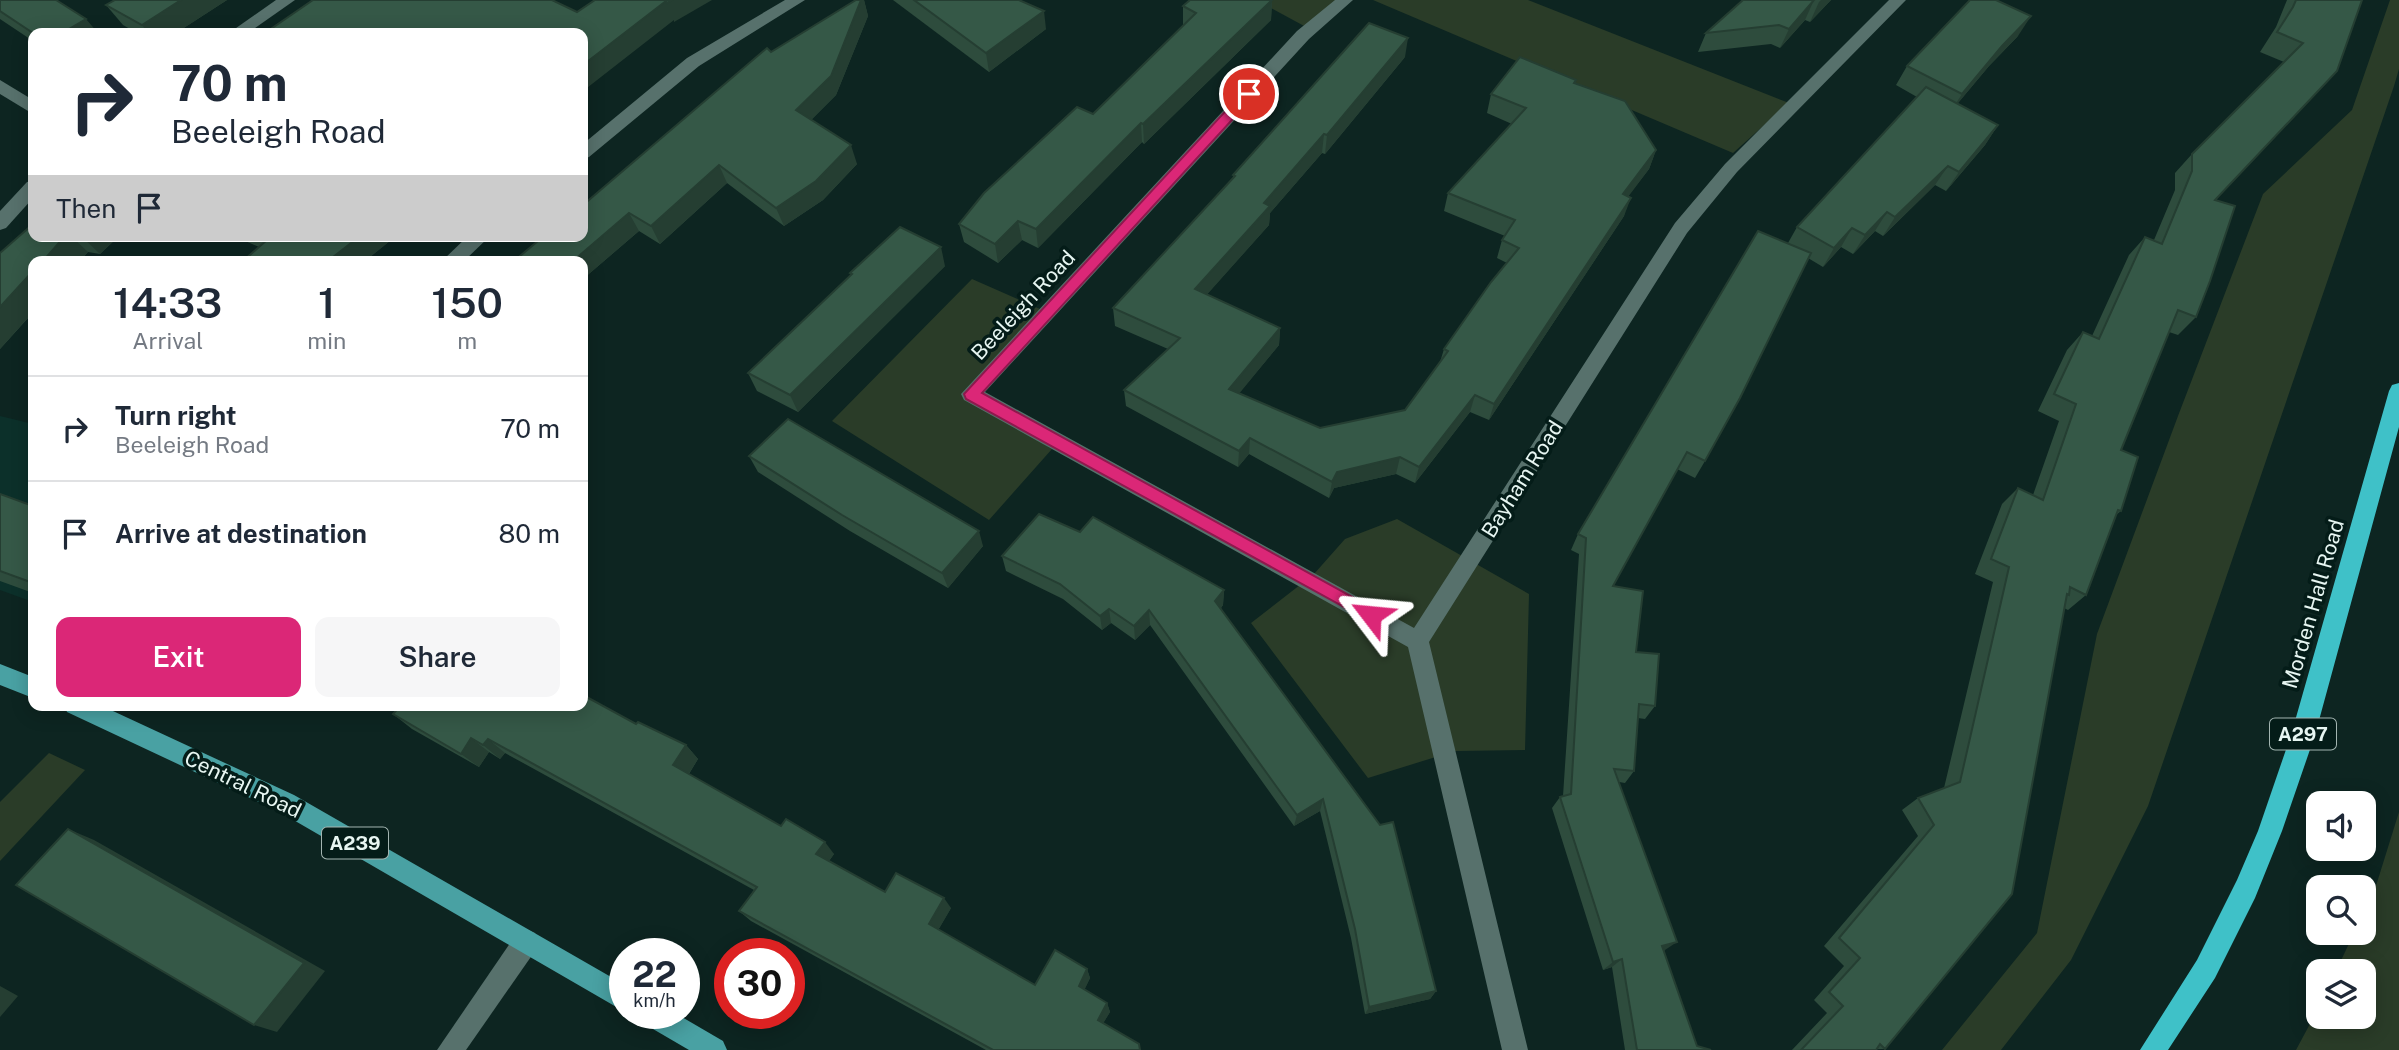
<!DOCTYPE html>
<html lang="en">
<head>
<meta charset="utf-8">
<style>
	body { margin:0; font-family:"Public Sans",sans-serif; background:#f6f6f7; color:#1f2937; height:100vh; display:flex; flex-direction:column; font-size:26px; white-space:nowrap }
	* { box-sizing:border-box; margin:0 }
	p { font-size:23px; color:#747a83 }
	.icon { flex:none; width:38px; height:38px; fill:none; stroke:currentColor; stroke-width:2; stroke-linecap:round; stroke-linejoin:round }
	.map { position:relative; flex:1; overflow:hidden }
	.panel { position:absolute; left:28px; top:256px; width:560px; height:455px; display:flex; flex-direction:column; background:#fff; border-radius:14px; box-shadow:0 4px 18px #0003 }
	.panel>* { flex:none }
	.guide { position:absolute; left:28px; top:28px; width:560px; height:214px; border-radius:14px; box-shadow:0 4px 18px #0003; background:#fff; color:#1f2937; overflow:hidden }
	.buttons { position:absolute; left:2306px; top:791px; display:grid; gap:14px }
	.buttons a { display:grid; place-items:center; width:70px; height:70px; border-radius:14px; background:#fff; box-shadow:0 4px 18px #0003; font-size:35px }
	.speed { position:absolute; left:609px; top:938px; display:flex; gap:14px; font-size:35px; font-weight:700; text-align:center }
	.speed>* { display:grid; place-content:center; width:91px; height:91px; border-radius:50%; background:#fff; box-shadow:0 4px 18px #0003; line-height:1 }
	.speed small { font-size:18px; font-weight:400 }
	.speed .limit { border:10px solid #d22; background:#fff; color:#111 }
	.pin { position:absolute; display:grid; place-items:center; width:60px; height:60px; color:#fff; margin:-30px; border:4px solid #fff; border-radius:50%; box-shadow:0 2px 7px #0007 }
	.me { position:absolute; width:77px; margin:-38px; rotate:299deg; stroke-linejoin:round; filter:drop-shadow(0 0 5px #0008) }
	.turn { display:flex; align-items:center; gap:24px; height:147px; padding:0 28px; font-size:32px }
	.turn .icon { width:91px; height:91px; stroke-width:2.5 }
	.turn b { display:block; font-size:49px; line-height:60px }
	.then { display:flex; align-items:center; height:66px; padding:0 28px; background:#0003; gap:14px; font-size:26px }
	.eta { display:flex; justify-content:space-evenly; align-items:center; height:119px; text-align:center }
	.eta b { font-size:42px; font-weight:600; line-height:49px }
	.cta { display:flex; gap:14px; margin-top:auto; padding:14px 28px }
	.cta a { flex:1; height:80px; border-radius:14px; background:#db2777; color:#fff; font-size:28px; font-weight:600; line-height:80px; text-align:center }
	.cta a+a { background:#f6f6f7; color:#1f2937 }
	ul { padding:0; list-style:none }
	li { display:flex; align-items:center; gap:21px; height:105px; padding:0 28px; border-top:2px solid #e0e1e3 }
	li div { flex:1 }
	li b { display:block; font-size:26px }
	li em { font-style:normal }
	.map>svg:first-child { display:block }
	.built { fill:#0c302a }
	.green { fill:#2a3c28 }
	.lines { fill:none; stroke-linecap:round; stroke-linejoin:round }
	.minor { fill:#57716c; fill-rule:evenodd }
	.major { fill:#49a1a3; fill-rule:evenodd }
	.highway { fill:#3fc1c8; fill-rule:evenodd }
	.wall { fill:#2e4c3d }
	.shaded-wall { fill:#253e32 }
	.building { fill:#355847; stroke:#253e32; stroke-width:2 }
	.route { fill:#db2777; stroke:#8e194d; stroke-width:2 }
	.labels { text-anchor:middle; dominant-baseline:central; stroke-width:7; stroke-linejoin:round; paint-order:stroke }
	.shield { fill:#041c18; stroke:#a3b5b1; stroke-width:2 }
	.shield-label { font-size:19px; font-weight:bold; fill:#e7f6f2 }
	.street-label { font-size:21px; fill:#e7f6f2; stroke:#041c18 }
</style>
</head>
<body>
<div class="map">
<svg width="2399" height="1050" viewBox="0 0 2399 1050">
	<rect width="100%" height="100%" fill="#0d2521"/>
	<path class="built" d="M0 416 33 424V602L0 590Z"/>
	<g class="green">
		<path d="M1260 0H1338L1306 27 1258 1Z"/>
		<path d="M1373 0H1528L1789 103 1733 153Z"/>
		<path d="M2390 0H2399V69L2394 86 2148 806 2071 960 2001 1050H1942L2037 933 2097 634 2178 416 2263 194 2352 110Z"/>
		<path d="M972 279 1040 309 962 395 1052 449 989 520 832 421Z"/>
		<path d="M1397 519 1529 594 1525 750 1455 751 1368 778 1251 623 1314 574 1345 539Z"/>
		<path d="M49 753 85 770 0 861V802Z"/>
		<path d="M2399 812V1050H2296L2319 1007V1017H2364V971H2336L2354 933H2364V912L2375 889Z"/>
	</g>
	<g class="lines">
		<g class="minor">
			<path d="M276 0H295L248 33H229Z"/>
			<path d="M785 0H805L699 66 589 157 583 159V144L687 58Z"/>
			<path d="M1335 0H1353L1309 39 985 392 1414 628 1675 223 1725 164 1889 0H1906L1737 172 1687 233 1429 642 1528 1050H1502L1408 647 964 400 961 394 1297 31Z"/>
			<path d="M0 80 33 100V114L0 94Z"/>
			<path d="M33 181V198L6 228 0 230V211L27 182Z"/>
			<path d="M468 236H490L464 261H442Z"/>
			<path d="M526 929 535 933 539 942 535 951 466 1050H437L517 933Z"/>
		</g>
		<g class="major">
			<path d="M0 664 33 677V698L0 685Z"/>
			<path d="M64 705H100L294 795 625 985V1012L278 811 67 712Z"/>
			<path d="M637 1013H675L723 1041 727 1050H689L641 1022Z"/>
		</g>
		<path class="highway" d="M2399 383V427L2315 735 2282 831 2255 898 2215 978 2168 1050H2140L2197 960 2237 880 2258 831 2291 735 2389 391 2392 385Z"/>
	</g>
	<g class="wall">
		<path d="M0 0 33 33V41L0 19Z"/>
		<path d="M115 0H227L176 33H137L123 25 106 5Z"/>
		<path d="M856 0H864L868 16 836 95 811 120 857 164 823 200 784 226 727 183 660 244 639 231 583 279V261L771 52Z"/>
		<path d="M893 0H1019L1046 29 989 72Z"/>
		<path d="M1272 0 1271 20 1144 144 1142 142 1038 248 1022 240 998 263 964 242 959 224 1093 114 1183 25V6Z"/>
		<path d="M1743 0H1831L1810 22 1805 20 1780 48 1771 44 1698 52 1706 33Z"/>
		<path d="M2287 0H2362L2216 200 2196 317 2178 335 2169 332 2121 450V511L2116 515 2086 595 2068 610 2064 608 1885 1049 1792 1050 1827 1013 1814 1000 1844 966 1824 946 1918 836 1902 810 1918 798 1944 788 1993 582 1975 574 2002 504 2018 488 2033 495 2059 421 2038 411 2067 350 2083 332 2092 336 2129 255 2145 237 2154 240 2175 190V173L2192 154 2284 62 2260 52 2276 27Z"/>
		<path d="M2018 36 1989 66 1957 104 1998 125 1985 145 1946 191 1935 185 1883 236 1875 231 1853 254 1841 247 1823 267 1808 258 1705 461 1695 478 1677 469 1613 586 1655 706 1645 719 1638 718 1634 771 1625 783 1619 782 1665 950 1664 951 1697 1046 1711 1050H1625L1612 967 1603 970 1552 808 1560 797 1563 796 1579 554 1571 550 1578 534 1788 243 1797 227 1917 97 1896 85 1907 66Z"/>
		<path d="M1405 57 1325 154 1322 153 1270 213 1269 225 1207 294 1280 328 1279 345 1239 393 1320 428 1405 410 1440 362 1444 349 1507 263 1497 258 1502 240 1505 236 1444 211 1448 193 1512 124 1487 113 1491 94 1576 80 1575 84 1656 150 1649 169 1628 196 1624 216 1489 420 1470 412 1415 483 1396 474 1334 488 1329 498 1249 454 1238 467 1126 406 1124 390 1168 349 1115 326 1113 308 1233 178V175Z"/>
		<path d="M33 236H119L100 254 88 252 0 349V253Z"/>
		<path d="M234 236H396L365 261H243L259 247Z"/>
		<path d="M945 266 798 412 757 391 748 373 851 275 850 273Z"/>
		<path d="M749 456 983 546 948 588 850 531 758 472Z"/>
		<path d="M0 494 33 506V593L0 581Z"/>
		<path d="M1080 532 1224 590 1223 605 1221 608 1436 991 1430 999 1365 1014 1351 938 1320 811 1294 826 1150 625 1135 640 1111 623 1102 630 1063 599 1006 571 1002 556Z"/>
		<path d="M535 710 636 724 686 745 698 759 689 774 781 826 834 854 829 861 885 892 951 908 938 930 1035 985 1087 969 1090 978 1084 990 1107 1003 1110 1012 1103 1023 1140 1050H986L751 921 739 911 754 890 505 753 500 759 489 752 479 767 412 729 393 714Z"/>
	</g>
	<g class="shaded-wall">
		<path d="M181 0H227L176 33H148L142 25Z"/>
		<path d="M672 0H712L674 22V20L583 91V65L666 1Z"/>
		<path d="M861 0H864L868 16 836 95 802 129 796 110Z"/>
		<path d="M1272 0 1271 20 1144 144 1143 124Z"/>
		<path d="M1814 0 1805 20 1780 48 1789 29Z"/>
		<path d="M1821 0H1831L1810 22 1819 2Z"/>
		<path d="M1044 11 1046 29 989 72 986 53Z"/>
		<path d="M2031 16 2018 36 1989 66 1949 114 1962 94 2002 46Z"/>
		<path d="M86 19 98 33H62Z"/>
		<path d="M1408 38 1405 57 1325 154 1327 135Z"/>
		<path d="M1141 123 1142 142 1038 248 1036 229Z"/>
		<path d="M1998 125 1985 145 1946 191 1959 172Z"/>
		<path d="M1324 134 1322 153 1270 213 1269 225 1196 307 1195 289 1264 203Z"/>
		<path d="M851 145 857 164 823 200 784 226 776 208Z"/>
		<path d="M1656 150 1649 169 1616 213 1623 194Z"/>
		<path d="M719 165 727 183 660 244 651 226Z"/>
		<path d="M1948 166 1935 185 1883 236 1895 217Z"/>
		<path d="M1631 198 1624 216 1489 420 1494 404Z"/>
		<path d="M1887 212 1875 231 1853 254 1865 235Z"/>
		<path d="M629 213 639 231 583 279V261H573Z"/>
		<path d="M1018 221 1022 240 998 263 995 244Z"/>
		<path d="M1852 228 1841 247 1823 267 1834 248Z"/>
		<path d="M65 236H71L88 252 80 261H43Z"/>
		<path d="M81 236H119L100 254Z"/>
		<path d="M360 236H396L365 261H328Z"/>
		<path d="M941 247 945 266 798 412 790 395Z"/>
		<path d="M33 271V312L0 349V307Z"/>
		<path d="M1280 328 1279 345 1229 406V389Z"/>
		<path d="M1475 395 1470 412 1415 483 1419 467Z"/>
		<path d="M1250 438 1249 454 1238 467 1239 451Z"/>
		<path d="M1400 457 1396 474 1334 488 1329 498 1332 482 1337 472Z"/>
		<path d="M979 531 983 546 948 588 942 573Z"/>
		<path d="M1224 590 1223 605 1215 616V601Z"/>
		<path d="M1109 609 1111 623 1102 630 1100 616Z"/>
		<path d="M1149 610 1150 625 1135 640 1134 626Z"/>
		<path d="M471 738 489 752 479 767 461 754Z"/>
		<path d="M488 739 505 753 500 759 483 745Z"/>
		<path d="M686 745 698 759 686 778 673 765Z"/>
		<path d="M1323 799 1320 811 1294 826 1297 815Z"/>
		<path d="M68 829 94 840 325 971 277 1032 254 1025Z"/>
		<path d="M825 842 834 854 826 865 816 854Z"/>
		<path d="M944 898 951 908 936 934 929 924Z"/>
		<path d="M1677 942 1665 950 1651 955 1662 946Z"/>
		<path d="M1622 959 1612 967 1603 970 1613 962Z"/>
		<path d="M1087 969 1090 978 1082 995 1079 986Z"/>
		<path d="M0 986 18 996 0 1017Z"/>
		<path d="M1436 991 1430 999 1365 1014 1369 1007Z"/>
		<path d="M1107 1003 1110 1012 1101 1027 1098 1020Z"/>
	</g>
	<g class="building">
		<path d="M0 0H56L86 19 62 33H33L0 11Z"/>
		<path d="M115 0H181L142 25 106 5Z"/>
		<path d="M313 0H552L577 12 595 0H672L667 3 666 1 583 65V33H265Z"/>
		<path d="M856 0H861L831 76 796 110 851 145 816 181 776 208 719 165 651 226 629 213 573 261H514L544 236H583V205L767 48 771 52Z"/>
		<path d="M914 0H1019L1044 11 986 53Z"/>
		<path d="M1190 0H1272L1143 124 1141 123 1036 229 1018 221 995 244 959 224 984 193 1077 107 1093 114 1196 13 1183 6Z"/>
		<path d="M1743 0H1814L1789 29 1779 25 1706 33Z"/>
		<path d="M1970 0H1996L2031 16 2002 46 1962 94 1907 66Z"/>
		<path d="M2296 0H2362L2337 71 2215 200 2235 206 2210 281 2196 317 2178 310 2121 450 2138 457 2121 511 2118 510 2086 595 2070 587 2069 595 2067 594 2012 894 1885 1049 1880 1044 1876 1050H1801L1843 1006 1829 992 1860 958 1839 938 1934 825 1918 798 1960 782 2009 567 1991 559 2018 488 2043 500 2076 404 2054 394 2083 332 2099 339 2145 237 2162 244 2192 171V154L2303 43 2277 32 2293 7Z"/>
		<path d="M1369 23 1408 38 1327 135 1324 134 1264 203 1270 206 1195 289 1280 328 1229 389 1320 428 1405 410 1448 351 1444 349 1491 282 1519 248 1502 240 1515 220 1448 193 1526 108 1491 94 1520 57 1576 80 1574 83 1625 101 1656 150 1623 194 1631 198 1494 404 1475 395 1419 467 1400 457 1337 472 1332 482 1250 438 1239 451 1124 390 1180 338 1113 308 1235 176 1233 175Z"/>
		<path d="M1926 87 1998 125 1959 172 1948 166 1895 217 1887 212 1865 235 1852 228 1834 248 1797 227Z"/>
		<path d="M33 224V236H65L43 261H33V271L0 307V253Z"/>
		<path d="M900 227 941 247 790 395 748 373 852 274 850 273Z"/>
		<path d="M1758 231 1811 253 1740 398 1705 461 1687 452 1613 586 1643 591 1636 652 1659 654 1655 706 1639 704 1634 771 1614 769 1677 942 1662 946 1697 1046 1711 1050H1637L1622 959 1613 962 1560 797 1571 794 1586 538 1578 534Z"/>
		<path d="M261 236H360L328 261H243L268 239Z"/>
		<path d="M788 419 979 531 942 573 842 515 749 456Z"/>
		<path d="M0 494 33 506V583L0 571Z"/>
		<path d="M1039 514 1080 532 1093 517 1224 590 1215 601 1380 825 1393 822 1436 991 1369 1007 1355 929 1323 799 1297 815 1149 610 1134 626 1109 609 1100 616 1060 584 1002 556Z"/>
		<path d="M583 695 636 724 638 722 686 745 673 765 781 826 786 819 825 842 816 854 885 892 896 873 944 898 929 924 1035 985 1055 950 1087 969 1079 986 1107 1003 1098 1020 1139 1044 1140 1050H993L739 911 757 887 488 739 483 745 471 738 461 754 393 714 401 705H526L535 710 540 705H583Z"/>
		<path d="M68 829 304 963 254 1025 16 885Z"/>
	</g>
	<path class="route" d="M1249 89 1253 91V97L982 393 1376 610 1379 615 1376 620 1371 622 966 399 964 394 1244 91Z"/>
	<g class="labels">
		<g class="shield">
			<rect x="2270" y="718.5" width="66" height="31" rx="5"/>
			<rect x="322" y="827.5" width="66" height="31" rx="5"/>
		</g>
		<g class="shield-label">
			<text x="2303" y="734">A297</text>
			<text x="355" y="843">A239</text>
		</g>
		<g class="street-label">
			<text transform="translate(1023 305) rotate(-47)">Beeleigh Road</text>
			<text transform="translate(1522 479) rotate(-58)">Bayham Road</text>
			<text transform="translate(2313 604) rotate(-74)">Morden Hall Road</text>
			<text transform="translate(243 784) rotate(26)">Central Road</text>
		</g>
	</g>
</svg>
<div class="buttons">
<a><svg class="icon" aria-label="sound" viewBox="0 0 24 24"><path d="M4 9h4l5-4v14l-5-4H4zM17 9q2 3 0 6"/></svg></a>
<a><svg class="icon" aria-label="search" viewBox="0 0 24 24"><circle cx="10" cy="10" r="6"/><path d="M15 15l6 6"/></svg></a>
<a><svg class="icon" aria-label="layers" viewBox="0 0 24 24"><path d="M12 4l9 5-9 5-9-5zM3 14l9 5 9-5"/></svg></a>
</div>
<div class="speed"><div>22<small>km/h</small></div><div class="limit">30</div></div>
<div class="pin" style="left:1249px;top:94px;background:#d93025"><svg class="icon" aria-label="arrive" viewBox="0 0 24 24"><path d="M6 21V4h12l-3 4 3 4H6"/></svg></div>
<svg class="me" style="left:1371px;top:615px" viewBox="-20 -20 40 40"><path d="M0-17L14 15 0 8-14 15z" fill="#db2777" stroke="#fff" stroke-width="4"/></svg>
<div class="guide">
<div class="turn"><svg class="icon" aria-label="right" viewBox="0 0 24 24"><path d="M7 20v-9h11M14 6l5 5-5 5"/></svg><div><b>70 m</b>Beeleigh Road</div></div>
<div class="then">Then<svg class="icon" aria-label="arrive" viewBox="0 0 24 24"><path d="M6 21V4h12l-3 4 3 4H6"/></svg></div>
</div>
<section class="panel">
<div class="eta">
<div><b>14:33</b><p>Arrival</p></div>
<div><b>1</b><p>min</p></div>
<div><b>150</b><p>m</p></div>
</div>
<ul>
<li><svg class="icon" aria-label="right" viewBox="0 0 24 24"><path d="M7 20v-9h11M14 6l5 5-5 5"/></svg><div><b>Turn right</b><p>Beeleigh Road</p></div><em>70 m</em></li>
<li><svg class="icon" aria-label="arrive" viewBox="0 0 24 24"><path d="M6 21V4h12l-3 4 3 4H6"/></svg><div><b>Arrive at destination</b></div><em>80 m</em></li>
</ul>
<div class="cta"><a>Exit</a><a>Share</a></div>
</section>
</div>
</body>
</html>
